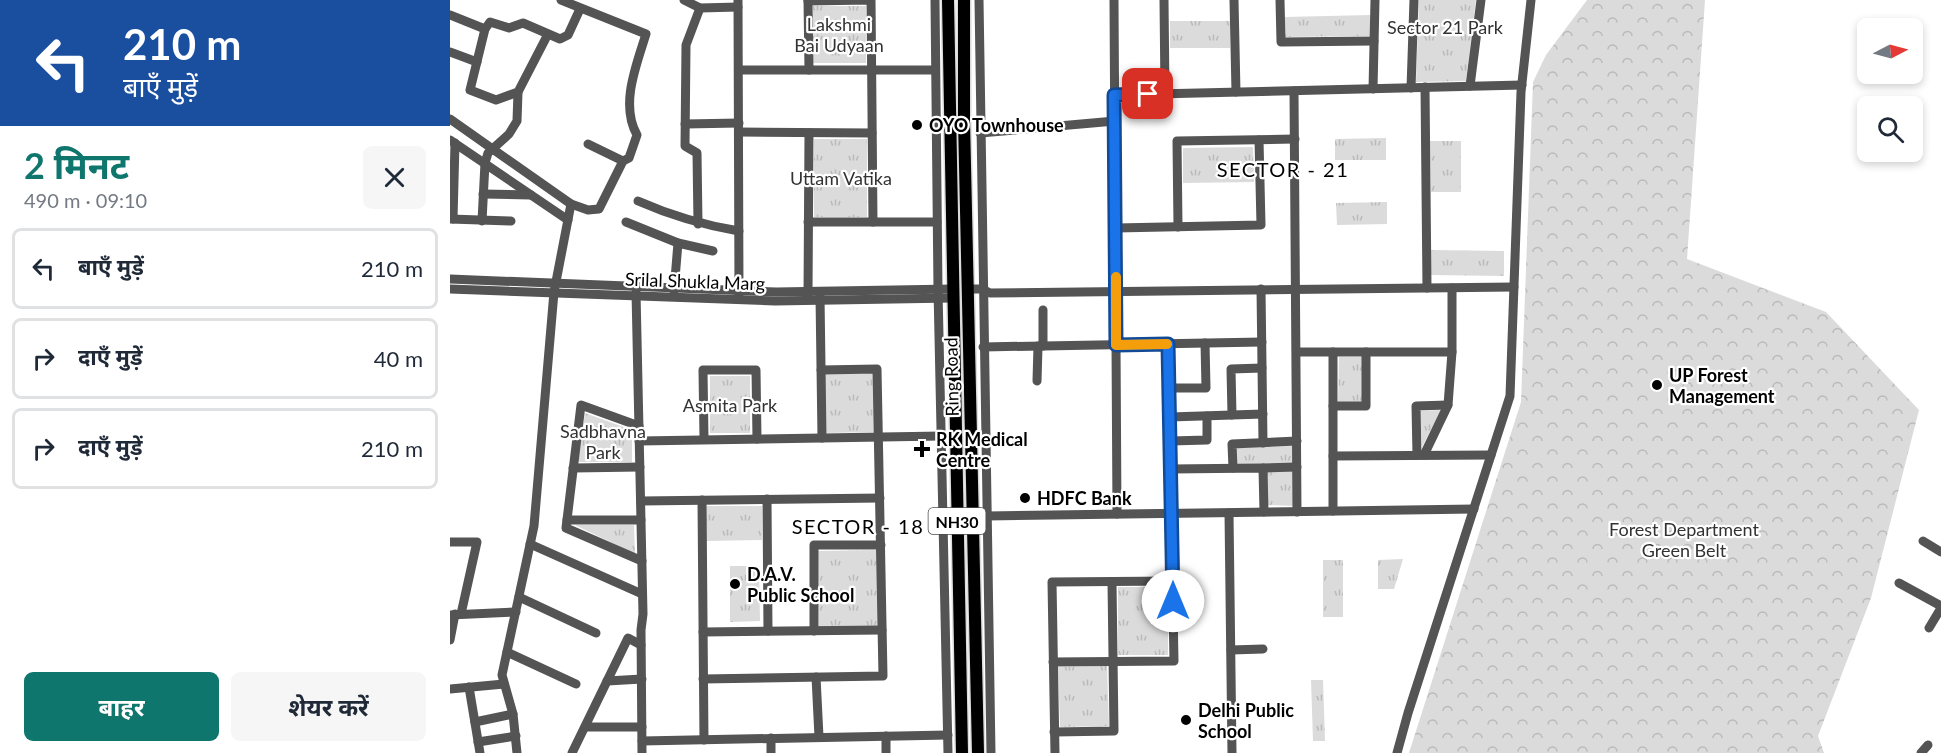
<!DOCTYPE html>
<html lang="hi">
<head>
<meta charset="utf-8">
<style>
	body { margin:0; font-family:Lato,"Noto Sans Devanagari",sans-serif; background:#f6f6f7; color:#1f2937; height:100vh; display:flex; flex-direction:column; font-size:22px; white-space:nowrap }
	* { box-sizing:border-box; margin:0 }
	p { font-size:20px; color:#747a83 }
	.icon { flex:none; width:33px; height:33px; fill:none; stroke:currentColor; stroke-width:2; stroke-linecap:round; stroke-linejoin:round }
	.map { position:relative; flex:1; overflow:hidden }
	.details { display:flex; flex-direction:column; background:#fff; width:450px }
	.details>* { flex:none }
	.hud { background:#1a4fa0; color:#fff; overflow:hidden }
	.needle { width:39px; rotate:84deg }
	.fabs { position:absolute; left:1407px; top:18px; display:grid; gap:12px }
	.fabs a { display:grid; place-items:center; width:66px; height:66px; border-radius:9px; background:#fff; box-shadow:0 3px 9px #0003; font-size:30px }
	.pin { position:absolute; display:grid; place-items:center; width:51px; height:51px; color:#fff; margin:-26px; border-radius:12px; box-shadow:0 3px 9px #0006 }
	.me { position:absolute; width:66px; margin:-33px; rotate:0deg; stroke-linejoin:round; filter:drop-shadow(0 0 4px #0008) }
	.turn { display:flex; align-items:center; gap:21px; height:126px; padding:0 24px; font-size:27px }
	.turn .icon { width:78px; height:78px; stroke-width:2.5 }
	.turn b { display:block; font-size:42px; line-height:51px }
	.round { display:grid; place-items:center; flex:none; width:63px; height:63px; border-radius:9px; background:#f6f6f7 }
	.overview { display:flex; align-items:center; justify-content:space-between; height:102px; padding:0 24px }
	h1 { font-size:36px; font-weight:700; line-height:45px; color:#0f766e }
	.button { display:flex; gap:12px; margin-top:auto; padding:12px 24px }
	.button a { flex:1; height:69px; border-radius:9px; background:#0f766e; color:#fff; font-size:24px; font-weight:700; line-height:69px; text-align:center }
	.button a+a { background:#f6f6f7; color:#1f2937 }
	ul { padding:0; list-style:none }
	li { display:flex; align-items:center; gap:18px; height:81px; margin:0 12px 9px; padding:0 12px; border:3px solid #e0e1e3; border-radius:9px }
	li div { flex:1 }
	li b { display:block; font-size:22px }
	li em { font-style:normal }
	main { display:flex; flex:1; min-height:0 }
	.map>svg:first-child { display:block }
	.forest { fill:url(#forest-crowns) }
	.park { fill:url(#park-tufts) }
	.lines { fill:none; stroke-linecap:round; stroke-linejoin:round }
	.highway-casing { stroke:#dbdbdb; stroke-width:15 }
	.minor { stroke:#545454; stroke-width:9 }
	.highway { stroke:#000; stroke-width:12 }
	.route-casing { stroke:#114b97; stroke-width:15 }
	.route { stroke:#1a73e8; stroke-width:10 }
	.slow { stroke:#f59e0b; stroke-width:10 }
	.poi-dot { fill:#000; stroke:#fff; stroke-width:2 }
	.labels { text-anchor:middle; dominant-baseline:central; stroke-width:4.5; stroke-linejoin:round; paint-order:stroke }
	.shield { fill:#fff; stroke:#4c4c4c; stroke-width:1.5 }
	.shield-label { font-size:16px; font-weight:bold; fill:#000 }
	.park-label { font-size:18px; fill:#323232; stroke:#fff }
	.poi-label { font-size:18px; font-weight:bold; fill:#000; stroke:#fff; text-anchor:start }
	.street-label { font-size:18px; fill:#000; stroke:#fff }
	.neighbourhood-label { font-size:20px; letter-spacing:1.5px; fill:#000; stroke:#fff }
</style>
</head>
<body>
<main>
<section class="details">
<div class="hud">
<div class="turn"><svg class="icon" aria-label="left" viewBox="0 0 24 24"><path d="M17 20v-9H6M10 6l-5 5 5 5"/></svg><div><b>210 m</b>बाएँ मुड़ें</div></div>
</div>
<div class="overview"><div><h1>2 मिनट</h1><p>490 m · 09:10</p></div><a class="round"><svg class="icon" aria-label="close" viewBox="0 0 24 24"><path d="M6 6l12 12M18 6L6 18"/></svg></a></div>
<ul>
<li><svg class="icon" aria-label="left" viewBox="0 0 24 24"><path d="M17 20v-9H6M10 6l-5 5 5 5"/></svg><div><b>बाएँ मुड़ें</b></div><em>210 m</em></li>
<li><svg class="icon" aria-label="right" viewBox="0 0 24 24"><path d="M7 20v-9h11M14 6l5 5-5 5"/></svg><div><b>दाएँ मुड़ें</b></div><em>40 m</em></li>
<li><svg class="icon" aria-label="right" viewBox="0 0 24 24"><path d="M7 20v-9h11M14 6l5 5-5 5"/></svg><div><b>दाएँ मुड़ें</b></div><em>210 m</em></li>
</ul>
<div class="button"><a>बाहर</a><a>शेयर करें</a></div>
</section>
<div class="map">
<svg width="1491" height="753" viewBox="0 0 1491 753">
	<defs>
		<pattern id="forest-crowns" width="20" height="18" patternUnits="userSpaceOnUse" patternTransform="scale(1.5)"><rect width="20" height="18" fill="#dbdbdb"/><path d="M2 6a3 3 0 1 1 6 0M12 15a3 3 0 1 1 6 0" fill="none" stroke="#bababa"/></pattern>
		<pattern id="park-tufts" width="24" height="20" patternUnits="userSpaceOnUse" patternTransform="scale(1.5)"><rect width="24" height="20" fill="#dbdbdb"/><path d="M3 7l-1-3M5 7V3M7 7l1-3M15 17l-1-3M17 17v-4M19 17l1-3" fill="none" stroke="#bababa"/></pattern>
	</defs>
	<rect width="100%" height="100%" fill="#fff"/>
	<path class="forest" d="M1137 0H1255L1237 259 1376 312 1469 410 1421 598 1368 736 1374 753H959L1071 402 1083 82 1096 55Z"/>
	<g class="park">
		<path d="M969 0H1026L1016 81 966 82Z"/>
		<rect x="363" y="6" width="53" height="57"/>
		<path d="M920 15V36L835 37V17Z"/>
		<rect x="720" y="21" width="60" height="27"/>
		<path d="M936 138V160H885V139Z"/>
		<rect x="364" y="139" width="53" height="78"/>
		<path d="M980 141H1011V192H981Z"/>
		<path d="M803 147 804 182 733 183V148Z"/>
		<path d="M937 202V224L887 225 886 203Z"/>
		<path d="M981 250 1054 251V276L981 275Z"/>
		<path d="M889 357H913L912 402H888Z"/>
		<path d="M424 373V432L375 433 374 374Z"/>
		<rect x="260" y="376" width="40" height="57"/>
		<path d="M991 410 972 447 970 411Z"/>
		<path d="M135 413 182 430V462H128Z"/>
		<path d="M843 446 844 506 817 505 816 466H786L785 447Z"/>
		<path d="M256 506H312V540L256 541Z"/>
		<path d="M125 525H184L185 554Z"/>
		<path d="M428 550 429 626 369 627 368 551Z"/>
		<path d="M953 559 944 589H928V560Z"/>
		<rect x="873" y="560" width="20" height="57"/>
		<path d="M280 566H309L310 621 280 622Z"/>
		<rect x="668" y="587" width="50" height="68"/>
		<path d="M657 666 659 726 610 727 608 667Z"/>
		<path d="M861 680H873L875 741H863Z"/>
	</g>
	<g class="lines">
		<g class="highway-casing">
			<g id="highway">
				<path d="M498 0 512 753"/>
				<path d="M514 0V120L528 753"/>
			</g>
		</g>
		<g class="minor">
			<path d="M234 0 250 8 288 7"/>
			<path d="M288 0 289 295"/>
			<path d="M358 0 359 70"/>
			<path d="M485 0 488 290 498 753"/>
			<path d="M529 0 541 753"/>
			<path d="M664 0 667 514"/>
			<path d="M714 0 715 93"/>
			<path d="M784 0 786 92"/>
			<path d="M830 0 831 42 924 41"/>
			<path d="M358 1 421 0 423 222"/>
			<path d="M0 15 35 29"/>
			<path d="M98 34 68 92 46 100 20 90 35 29 40 22 59 28 73 23 110 39 118 35 130 9"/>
			<path d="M0 52 27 62"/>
			<path d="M289 70H484"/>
			<path d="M1020 86 1031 0"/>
			<path d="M975 87 977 288"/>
			<path d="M961 88 964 0"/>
			<path d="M923 89 925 0"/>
			<path d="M844 91 847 512"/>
			<path d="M664 95 1072 85"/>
			<path d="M0 119 121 204 138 210 149 209 173 161 179 158 187 135C170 105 186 66 196 34L111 0"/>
			<path d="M235 124 289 123"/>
			<path d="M289 132 422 133"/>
			<path d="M530 133 665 121"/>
			<path d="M0 140 118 220"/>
			<path d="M138 144 173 161"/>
			<path d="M33 194 81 195"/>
			<path d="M188 201C222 216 253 225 289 231"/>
			<path d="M0 219 61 221"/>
			<path d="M3 219 5 143"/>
			<path d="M32 221 35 163 38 153 59 134 67 121 68 92"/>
			<path d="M176 222 228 243 263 251"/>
			<path d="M358 222H487"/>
			<path d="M248 224 247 153 235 146 236 45 250 8"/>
			<path d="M728 227 727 141 845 139"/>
			<path d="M666 228 811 225 809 140"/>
			<path d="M0 279 326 292 503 289"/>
			<path d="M0 289 325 301 503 298"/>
			<path d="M518 289H532L540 293 1064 287"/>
			<path d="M811 289 813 443"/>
			<path d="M224 291 228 243"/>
			<path d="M186 292 193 614 191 630 192 753"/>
			<path d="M358 295 359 133"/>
			<path d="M370 296 372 438"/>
			<path d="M593 346V310"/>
			<path d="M533 347 812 342"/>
			<path d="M847 352H1002"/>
			<path d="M883 352V511"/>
			<path d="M587 381 588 346"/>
			<path d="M719 388H756L755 343"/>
			<path d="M883 406H916V352"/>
			<path d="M782 415 781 369 812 368"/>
			<path d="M720 417 813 414"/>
			<path d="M189 426 131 405 116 528 192 561"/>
			<path d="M254 439 253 370H306L307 439"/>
			<path d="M189 441 492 436"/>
			<path d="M721 441 757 440V416"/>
			<path d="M967 455 966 406 998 405"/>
			<path d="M974 455 998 405 1002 352V288"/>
			<path d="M883 456 1041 455"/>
			<path d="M123 468 190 467"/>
			<path d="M783 468 782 444 847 441"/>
			<path d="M813 468 847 467"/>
			<path d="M721 469 813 468 814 512"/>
			<path d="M317 499 318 631"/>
			<path d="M252 500 254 740"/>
			<path d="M191 501 430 498"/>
			<path d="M779 513 782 753"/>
			<path d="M537 516 1024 509"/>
			<path d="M117 520H191"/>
			<path d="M1473 541 1491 552"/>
			<path d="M0 542H27L11 614"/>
			<path d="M80 544 192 594"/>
			<path d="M1449 583 1491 606"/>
			<path d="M69 597 146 633"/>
			<path d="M0 615 66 612"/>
			<path d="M1479 628 1491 608"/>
			<path d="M364 631V545H431"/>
			<path d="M253 632 432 630"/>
			<path d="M0 640 5 614"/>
			<path d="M781 650 813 649"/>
			<path d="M57 652 126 684"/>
			<path d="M603 662 724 661 718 344"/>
			<path d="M366 677 369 737"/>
			<path d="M253 679 433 676 427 369 371 370"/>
			<path d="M157 681 192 679"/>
			<path d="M19 687 30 753"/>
			<path d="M0 689 54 684"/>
			<path d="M25 722 63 714"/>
			<path d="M135 727H192"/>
			<path d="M604 732 664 731 662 582"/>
			<path d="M321 738V753"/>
			<path d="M192 741 498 735"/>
			<path d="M28 742 66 736"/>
			<path d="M67 753 63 714 52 675 84 526 104 292 121 204"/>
			<path d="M122 753 178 638 191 645"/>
			<path d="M436 753V736"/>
			<path d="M605 753 602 582 723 581"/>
			<path d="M947 753 958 713 1060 396 1071 92 1081 0"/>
			<path d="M1471 753 1478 745"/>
		</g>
		<use href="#highway" class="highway"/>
	</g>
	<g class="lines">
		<g class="route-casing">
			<path id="route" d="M698 94 664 95 666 345 718 344 723 601"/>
		</g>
		<use href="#route" class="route"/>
		<path class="slow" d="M666 277V345L717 344"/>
	</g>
	<g class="poi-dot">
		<circle cx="467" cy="125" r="6"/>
		<circle cx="1207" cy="385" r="6"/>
		<path d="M469 440h6v6h6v6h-6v6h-6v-6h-6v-6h6z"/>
		<circle cx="575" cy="498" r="6"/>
		<circle cx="285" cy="584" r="6"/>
		<circle cx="736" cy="720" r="6"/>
	</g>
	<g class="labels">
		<rect class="shield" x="478.5" y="508" width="57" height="26" rx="4.5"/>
		<g class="shield-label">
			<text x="507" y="521">NH30</text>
		</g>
		<g class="park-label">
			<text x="389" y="24">Lakshmi<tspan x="389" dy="21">Bai Udyaan</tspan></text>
			<text x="995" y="27">Sector 21 Park</text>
			<text x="391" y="178">Uttam Vatika</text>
			<text x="280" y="405">Asmita Park</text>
			<text x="153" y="431">Sadbhavna<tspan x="153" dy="21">Park</tspan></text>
			<text x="1234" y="529">Forest Department<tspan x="1234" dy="21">Green Belt</tspan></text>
		</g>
		<g class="poi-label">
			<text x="479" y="125">OYO Townhouse</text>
			<text x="1219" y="375">UP Forest<tspan x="1219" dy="21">Management</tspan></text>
			<text x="486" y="439">RK Medical<tspan x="486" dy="21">Centre</tspan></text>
			<text x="587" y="498">HDFC Bank</text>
			<text x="297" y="574">D.A.V.<tspan x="297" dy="21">Public School</tspan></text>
			<text x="748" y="710">Delhi Public<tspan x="748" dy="21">School</tspan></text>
		</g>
		<g class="street-label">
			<text transform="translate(245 281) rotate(2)">Srilal Shukla Marg</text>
			<text transform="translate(501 377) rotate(-91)">Ring Road</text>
		</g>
		<g class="neighbourhood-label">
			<text x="833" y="169">SECTOR - 21</text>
			<text x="408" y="526">SECTOR - 18</text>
		</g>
	</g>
</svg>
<div class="fabs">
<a><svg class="needle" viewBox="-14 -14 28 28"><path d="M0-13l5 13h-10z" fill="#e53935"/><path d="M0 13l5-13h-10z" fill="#747a83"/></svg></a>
<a><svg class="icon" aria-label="search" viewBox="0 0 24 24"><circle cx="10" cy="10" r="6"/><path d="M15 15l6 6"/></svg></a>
</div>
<div class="pin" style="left:698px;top:94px;background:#d93025"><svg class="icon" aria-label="arrive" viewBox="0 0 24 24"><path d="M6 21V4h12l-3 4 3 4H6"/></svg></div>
<svg class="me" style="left:723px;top:601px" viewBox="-20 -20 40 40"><circle r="19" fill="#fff"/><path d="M0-13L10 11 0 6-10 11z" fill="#1a73e8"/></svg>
</div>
</main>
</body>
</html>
